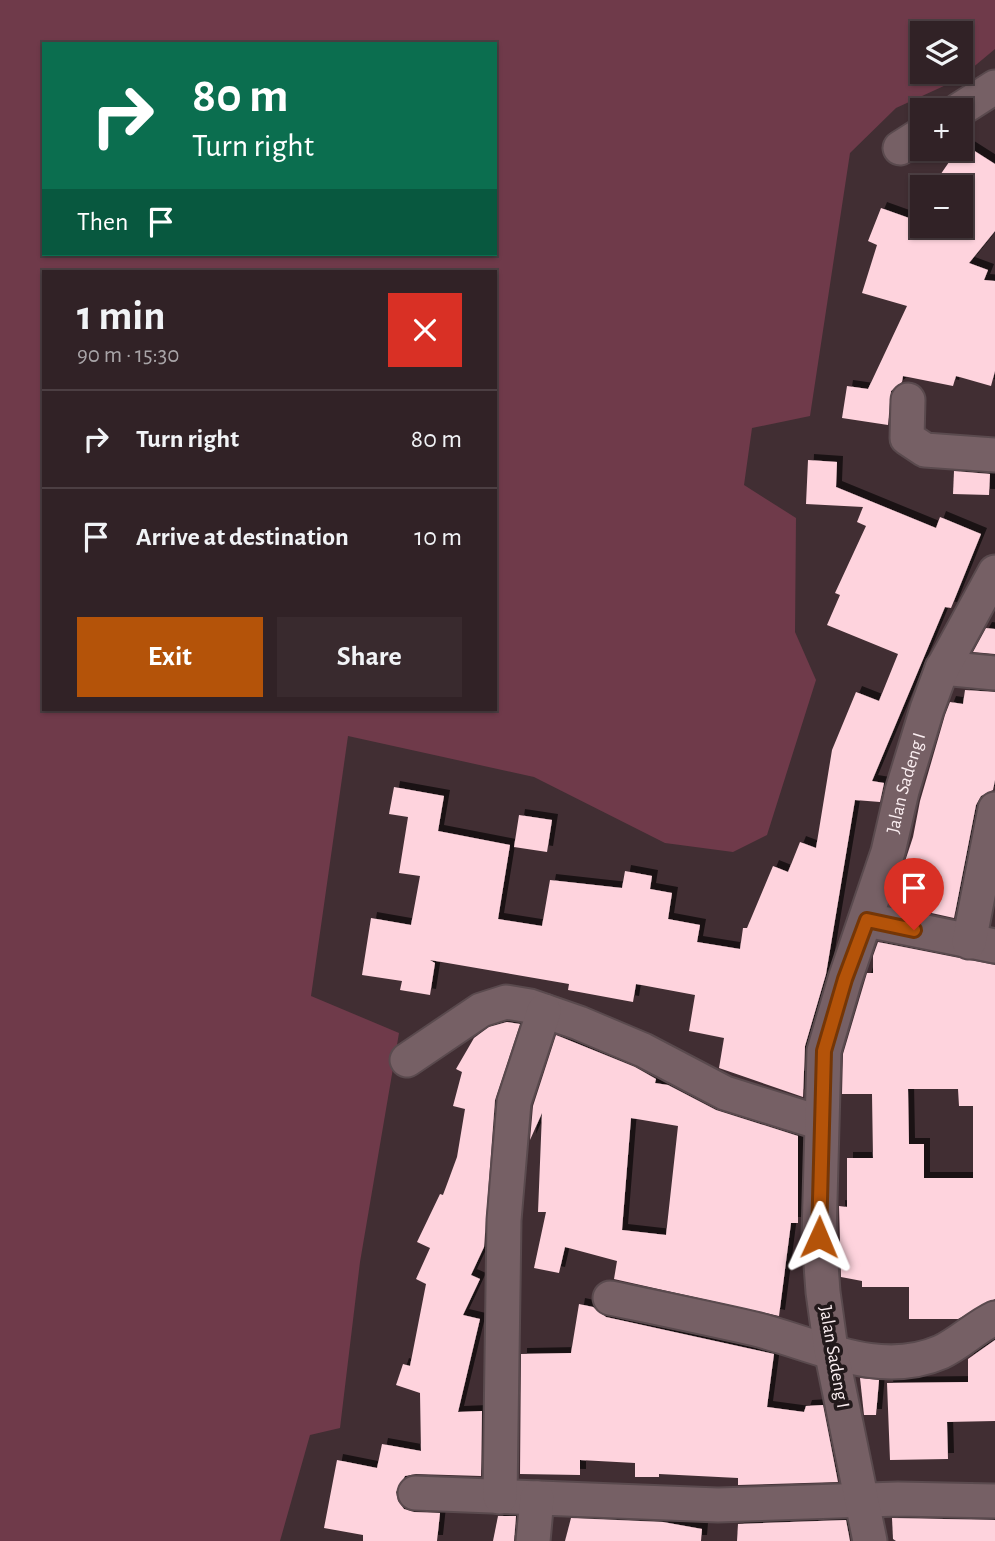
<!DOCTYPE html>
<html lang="en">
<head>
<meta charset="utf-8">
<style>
	body { margin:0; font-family:"Alegreya Sans",sans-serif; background:#392a2e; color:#f1f3f6; height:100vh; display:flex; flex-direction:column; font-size:26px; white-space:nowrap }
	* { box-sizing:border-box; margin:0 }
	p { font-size:23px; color:#a8a4a7 }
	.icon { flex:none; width:38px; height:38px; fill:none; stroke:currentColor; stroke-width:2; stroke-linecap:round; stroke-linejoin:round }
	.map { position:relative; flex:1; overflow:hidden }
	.panel { position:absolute; left:42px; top:270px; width:455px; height:441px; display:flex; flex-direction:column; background:#312226; border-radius:0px; box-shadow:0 2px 5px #0004,0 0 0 2px #4c3f43 }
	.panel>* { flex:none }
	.top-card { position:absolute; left:42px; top:42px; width:455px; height:214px; border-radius:0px; box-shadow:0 2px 5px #0004,0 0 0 2px #4c3f43; background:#0b6e4f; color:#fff; overflow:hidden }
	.controls { position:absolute; left:910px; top:21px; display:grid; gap:14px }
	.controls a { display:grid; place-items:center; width:63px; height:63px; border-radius:0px; background:#312226; box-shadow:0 2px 5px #0004,0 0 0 2px #4c3f43; font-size:35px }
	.pin { position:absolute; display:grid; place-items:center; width:60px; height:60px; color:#fff; margin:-72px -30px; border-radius:50% 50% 50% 0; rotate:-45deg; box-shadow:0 0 7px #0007 }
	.pin .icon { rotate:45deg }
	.me { position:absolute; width:77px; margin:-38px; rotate:1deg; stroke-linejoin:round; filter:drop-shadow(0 0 5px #0008) }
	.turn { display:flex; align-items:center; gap:24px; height:147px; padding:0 35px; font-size:32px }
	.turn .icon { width:91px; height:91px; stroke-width:2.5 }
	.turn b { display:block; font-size:49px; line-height:60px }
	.then { display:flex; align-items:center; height:66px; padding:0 35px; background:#0003; gap:14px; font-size:26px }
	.round { display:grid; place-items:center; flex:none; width:74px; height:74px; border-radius:0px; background:#392a2e }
	.summary { display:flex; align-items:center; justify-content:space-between; height:119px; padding:0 35px }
	h1 { font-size:42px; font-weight:600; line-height:52px }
	.primary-button { display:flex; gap:14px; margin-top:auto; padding:14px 35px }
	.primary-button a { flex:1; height:80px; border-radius:0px; background:#b45309; color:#fff; font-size:28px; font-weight:600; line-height:80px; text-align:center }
	.primary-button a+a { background:#392a2e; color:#f1f3f6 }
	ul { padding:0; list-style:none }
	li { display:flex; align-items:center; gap:21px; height:98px; padding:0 35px; border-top:2px solid #4c3f43 }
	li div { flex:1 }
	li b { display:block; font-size:26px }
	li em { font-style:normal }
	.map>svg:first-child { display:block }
	.green { fill:#6f3a4a; fill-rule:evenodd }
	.building { fill:#fed3dd; fill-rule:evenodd; filter:url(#shadow) }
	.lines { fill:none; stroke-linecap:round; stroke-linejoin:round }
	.minor-casing { stroke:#5a4a4e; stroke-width:37 }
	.minor { stroke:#766065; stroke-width:33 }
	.route-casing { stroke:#753606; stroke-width:18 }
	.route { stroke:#b45309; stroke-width:12 }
	.labels { text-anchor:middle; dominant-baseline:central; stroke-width:7; stroke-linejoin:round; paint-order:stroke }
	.street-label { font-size:19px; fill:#fbeef1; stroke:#22191b }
</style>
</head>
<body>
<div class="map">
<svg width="995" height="1541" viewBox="0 0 995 1541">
	<defs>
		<filter id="shadow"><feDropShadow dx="6" dy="-6" stdDeviation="0" flood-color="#0009"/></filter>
	</defs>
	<rect width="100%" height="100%" fill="#412e33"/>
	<path class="green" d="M0 0H995V49L959 79 896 108 850 153 810 416 752 428 744 485 796 518 795 632 816 680 767 835 733 852 665 843 534 777 348 736 311 996 399 1033 360 1262 340 1428 310 1435 280 1541H0ZM922 33H961V72H922ZM44 44H495V254H44ZM44 271H495V709H44Z"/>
	<g class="building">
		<path d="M962 143 995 164V231L969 263 988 270 984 280 995 281V371L991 386 956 376 953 386 903 376 902 382 891 391 888 425 842 418 847 386 868 389 907 306 862 293 877 245 868 241 881 208 909 218 922 196V226H961V187H932Z"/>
		<path d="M808 460 837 462 836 487 936 528 940 517 981 534 951 608 945 607 872 781 884 783 880 802 855 800 826 974 805 1046 803 1097 719 1068 724 1038 689 1031 695 995 636 984 633 1002 568 990 569 984 430 960 435 963 430 995 400 990 402 981 362 975 371 918 411 925 420 876 399 873 408 817 389 814 394 787 444 796 438 831 510 845 498 919 542 926 550 880 622 888 625 871 652 876 650 889 672 893 668 919 700 925 697 942 740 949 743 928H747L773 866 788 872 800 842 816 848 832 750 856 692 879 701 898 654 827 625 840 595 835 593 866 526 857 522 863 507 806 504Z"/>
		<path d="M954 471 990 474 989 495 953 494Z"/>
		<path d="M986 628 995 629V654L973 652Z"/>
		<path d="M965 690 995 692V780L993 790 981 796 976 805 954 918 891 904 913 837 920 801 945 715 950 702 963 704Z"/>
		<path d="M519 815 552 820 547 852 514 847Z"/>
		<path d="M878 942 995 965V1299L958 1319H909V1287H862V1281L841 1277 839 1206 847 1207V1158H873L872 1094H842L843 1054 867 973H873V956ZM908 1089H958L959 1106H973V1178H924V1144H909Z"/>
		<path d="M507 1022 520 1024 495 1100 484 1247 471 1275 480 1279 463 1315 480 1319 458 1412 482 1411 481 1476 416 1474 405 1476 396 1492 398 1501 404 1509 414 1512 440 1513 437 1541H363V1535L324 1528 337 1460 377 1468 382 1444 421 1451 420 1393 396 1385 403 1364 410 1366 426 1284 416 1279 430 1248 417 1242 440 1194 443 1195 457 1157 465 1109 453 1106 462 1072 456 1069 474 1038 489 1027Z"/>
		<path d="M556 1035 635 1067 656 1079 655 1083 668 1085 716 1110 798 1136V1223H791L779 1316 614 1279 617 1261 565 1247 559 1273 534 1268 546 1212H538L542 1113 530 1140 533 1106ZM631 1118 678 1126 666 1235 622 1230Z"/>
		<path d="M579 1304 593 1307 606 1317 774 1354 767 1407 804 1412 806 1406 823 1405 838 1482 738 1485V1478L659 1474V1477H635V1463L580 1460V1475L520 1474 521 1354 571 1353Z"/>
		<path d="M995 1340V1421L947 1422 948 1459 890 1460 887 1383 968 1382V1359Z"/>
		<path d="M860 1378 879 1380 876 1415H864Z"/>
		<path d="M498 1516H516L514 1541H493Z"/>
		<path d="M571 1518 663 1522 702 1529 701 1541H565Z"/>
		<path d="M892 1518 995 1520V1541H896L893 1539Z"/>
		<path d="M846 1520 850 1541H737L738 1524Z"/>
	</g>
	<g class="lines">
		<g class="minor-casing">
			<g id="minor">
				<path d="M959 110 995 87"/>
				<path d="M900 148 922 134"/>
				<path d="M908 400 907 438 925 450 995 455"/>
				<path d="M942 668 995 673"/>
				<path d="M867 920 995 946"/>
				<path d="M969 942 995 809"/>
				<path d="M407 1060 481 1010 506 1002 530 1006 579 1023 643 1050 725 1093 821 1123"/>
				<path d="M610 1298C658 1308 707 1318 755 1329 815 1344 879 1379 941 1352 960 1343 976 1327 995 1318"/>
				<path d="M415 1493 718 1505 898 1499 995 1501"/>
				<path d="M500 1497 504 1220 514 1102 544 1011"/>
				<path d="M533 1541 537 1498"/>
				<path id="s1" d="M870 1541 831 1350 823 1292 819 1237 824 1051 845 979 888 852 902 791 927 709 941 671 995 572"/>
			</g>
		</g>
		<use href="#minor" class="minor"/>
	</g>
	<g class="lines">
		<g class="route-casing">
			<path id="route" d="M819 1237 824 1051 845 979 867 920 914 930"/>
		</g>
		<use href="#route" class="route"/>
	</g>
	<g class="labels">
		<g class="street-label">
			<text stroke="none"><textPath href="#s1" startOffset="775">Jalan Sadeng I</textPath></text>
			<text transform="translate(834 1357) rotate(80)">Jalan Sadeng I</text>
		</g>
	</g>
</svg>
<div class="controls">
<a><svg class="icon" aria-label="layers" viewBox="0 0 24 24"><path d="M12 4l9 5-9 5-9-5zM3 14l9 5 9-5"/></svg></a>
<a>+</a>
<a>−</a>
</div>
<div class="pin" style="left:914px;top:930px;background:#d93025"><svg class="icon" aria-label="arrive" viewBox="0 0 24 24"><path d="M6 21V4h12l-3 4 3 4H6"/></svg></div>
<svg class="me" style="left:819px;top:1237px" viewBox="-20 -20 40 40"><path d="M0-17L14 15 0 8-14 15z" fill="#b45309" stroke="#fff" stroke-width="4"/></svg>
<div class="top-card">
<div class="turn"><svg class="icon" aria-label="right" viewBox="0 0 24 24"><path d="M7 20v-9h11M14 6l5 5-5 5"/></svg><div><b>80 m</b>Turn right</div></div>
<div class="then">Then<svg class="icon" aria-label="arrive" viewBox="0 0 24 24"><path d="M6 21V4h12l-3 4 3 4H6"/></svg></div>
</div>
<section class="panel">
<div class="summary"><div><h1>1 min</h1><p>90 m · 15:30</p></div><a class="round" style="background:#d93025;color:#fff"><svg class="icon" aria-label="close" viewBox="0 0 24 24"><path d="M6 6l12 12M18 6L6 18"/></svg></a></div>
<ul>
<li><svg class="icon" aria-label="right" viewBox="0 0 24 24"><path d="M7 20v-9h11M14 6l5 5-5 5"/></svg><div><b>Turn right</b></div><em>80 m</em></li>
<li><svg class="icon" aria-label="arrive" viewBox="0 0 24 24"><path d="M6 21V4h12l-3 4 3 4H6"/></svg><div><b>Arrive at destination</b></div><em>10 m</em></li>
</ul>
<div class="primary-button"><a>Exit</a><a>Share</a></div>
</section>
</div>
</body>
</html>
